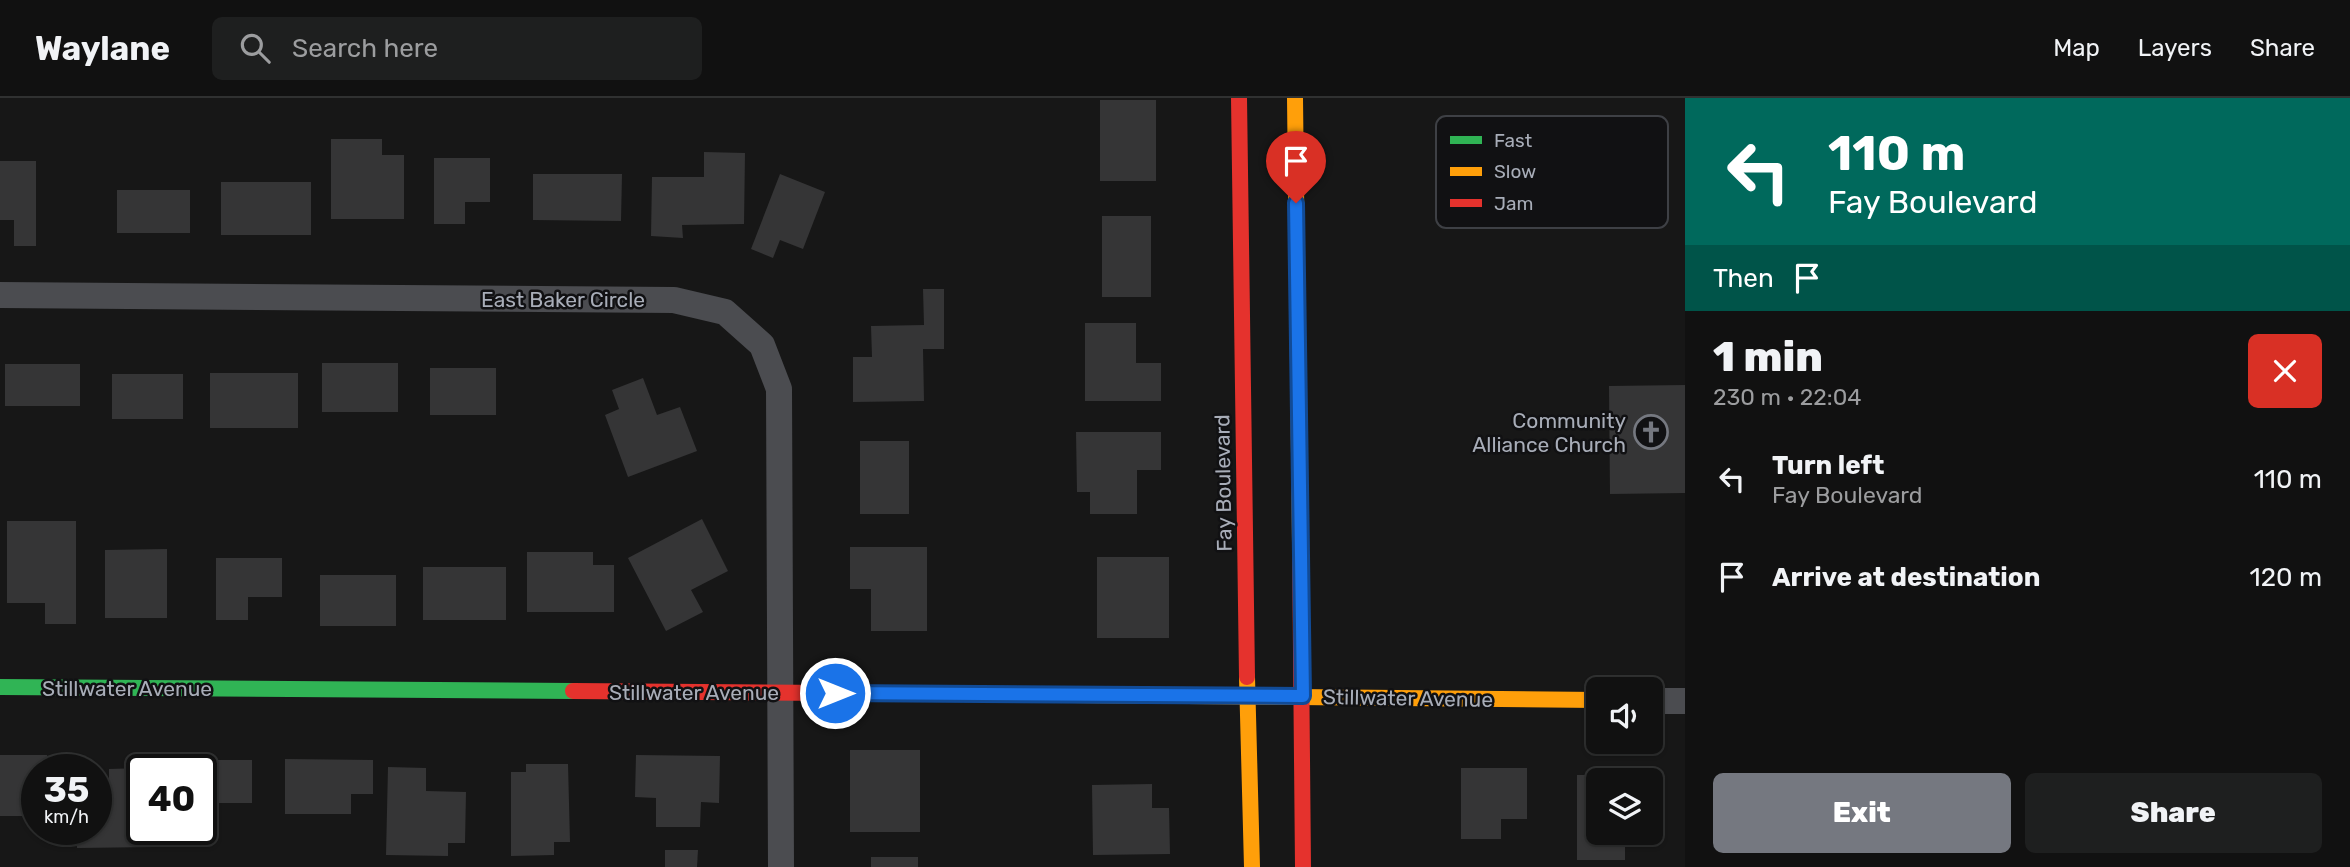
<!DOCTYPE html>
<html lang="en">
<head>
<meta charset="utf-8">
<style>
	body { margin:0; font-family:Rubik,sans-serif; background:#1e1f1f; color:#f1f3f6; height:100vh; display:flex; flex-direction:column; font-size:26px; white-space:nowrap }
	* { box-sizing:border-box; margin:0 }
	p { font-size:23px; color:#9c9d9f }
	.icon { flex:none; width:38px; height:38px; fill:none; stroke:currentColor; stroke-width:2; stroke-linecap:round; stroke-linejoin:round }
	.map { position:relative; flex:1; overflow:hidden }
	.drawer { display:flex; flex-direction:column; background:#111; width:665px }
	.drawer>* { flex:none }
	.banner { background:#00695c; color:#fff; overflow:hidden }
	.controls { position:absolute; left:1586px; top:579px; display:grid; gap:14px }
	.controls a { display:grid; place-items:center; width:77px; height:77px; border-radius:10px; background:#111; box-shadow:0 2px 5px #0004,0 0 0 2px #303131; font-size:35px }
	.speed { position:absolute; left:21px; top:656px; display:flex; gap:14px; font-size:35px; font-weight:700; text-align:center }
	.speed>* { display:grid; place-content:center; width:91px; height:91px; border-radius:50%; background:#111; box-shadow:0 2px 5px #0004,0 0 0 2px #303131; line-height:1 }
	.speed small { font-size:18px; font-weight:400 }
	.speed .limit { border:4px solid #111; border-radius:10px; background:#fff; color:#111 }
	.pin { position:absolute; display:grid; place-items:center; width:60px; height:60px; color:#fff; margin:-72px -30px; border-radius:50% 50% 50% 0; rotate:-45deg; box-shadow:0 0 7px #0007 }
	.pin .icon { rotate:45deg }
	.me { position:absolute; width:77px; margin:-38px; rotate:90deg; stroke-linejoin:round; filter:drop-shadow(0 0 5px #0008) }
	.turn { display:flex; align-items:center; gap:24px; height:147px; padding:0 28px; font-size:32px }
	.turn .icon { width:91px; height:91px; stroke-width:2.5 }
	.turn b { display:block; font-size:49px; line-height:60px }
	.then { display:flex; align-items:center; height:66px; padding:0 28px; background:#0003; gap:14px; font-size:26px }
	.round { display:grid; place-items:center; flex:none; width:74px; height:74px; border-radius:10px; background:#1e1f1f }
	.overview { display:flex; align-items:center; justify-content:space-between; height:119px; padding:0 28px }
	h1 { font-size:42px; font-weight:800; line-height:52px }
	.cta { display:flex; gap:14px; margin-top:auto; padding:14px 28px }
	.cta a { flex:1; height:80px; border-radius:10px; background:#757880; color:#fff; font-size:28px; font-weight:800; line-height:80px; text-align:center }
	.cta a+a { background:#1e1f1f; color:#f1f3f6 }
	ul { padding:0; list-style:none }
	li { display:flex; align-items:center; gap:21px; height:98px; padding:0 28px }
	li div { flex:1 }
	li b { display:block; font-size:26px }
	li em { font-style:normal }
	header { display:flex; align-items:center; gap:42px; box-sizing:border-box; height:98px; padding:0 35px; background:#111; border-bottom:2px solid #303131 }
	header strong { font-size:33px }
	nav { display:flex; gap:38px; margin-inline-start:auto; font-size:24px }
	.search { width:490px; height:63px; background:#1e1f1f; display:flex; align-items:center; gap:18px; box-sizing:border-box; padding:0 24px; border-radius:10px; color:#9c9d9f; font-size:26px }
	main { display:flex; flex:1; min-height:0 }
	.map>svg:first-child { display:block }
	.building { fill:#353536 }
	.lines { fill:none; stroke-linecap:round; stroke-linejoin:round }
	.street { stroke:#4b4c50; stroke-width:26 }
	.fast { stroke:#30b455; stroke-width:16 }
	.slow { stroke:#ff9f0a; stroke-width:16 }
	.jam { stroke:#e5322d; stroke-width:16 }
	.route-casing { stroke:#114b97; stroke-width:18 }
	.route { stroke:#1a73e8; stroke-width:12 }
	.labels { text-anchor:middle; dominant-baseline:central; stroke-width:5; stroke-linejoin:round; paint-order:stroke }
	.street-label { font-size:21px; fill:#a8adb8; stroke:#111113 }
	.poi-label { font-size:21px; fill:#a8adb8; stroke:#111113; text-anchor:end }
	.key { fill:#111113; stroke:#3e4045; stroke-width:2 }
	.key-label { font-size:19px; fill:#a8adb8 }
</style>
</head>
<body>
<header>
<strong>Waylane</strong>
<div class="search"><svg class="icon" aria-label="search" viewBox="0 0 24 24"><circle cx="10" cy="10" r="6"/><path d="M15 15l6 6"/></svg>Search here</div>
<nav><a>Map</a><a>Layers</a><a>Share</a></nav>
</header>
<main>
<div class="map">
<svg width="1685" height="769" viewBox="0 0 1685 769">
	<rect width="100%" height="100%" fill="#171717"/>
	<g class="building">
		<rect x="1100" y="2" width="56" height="81"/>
		<path d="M331 41H382V57H404V121H331Z"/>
		<path d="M704 54 745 55 744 126 682 127 683 140 651 138 652 79H704Z"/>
		<path d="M434 60H490V104H465V126H434Z"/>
		<path d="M0 63H36V148H14V122H0Z"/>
		<path d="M533 76H622L621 123 533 122Z"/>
		<path d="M780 76 825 94 803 151 780 142 773 160 751 151Z"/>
		<rect x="221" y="84" width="90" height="53"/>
		<rect x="117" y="92" width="73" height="43"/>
		<rect x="1102" y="118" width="49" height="81"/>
		<path d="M923 191H944V251H923L924 303 853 304V259H872L871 228 924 227Z"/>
		<path d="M1085 225H1136V265H1161V303H1085Z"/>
		<rect x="322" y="265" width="76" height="49"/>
		<rect x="5" y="266" width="75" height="42"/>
		<rect x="430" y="270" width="66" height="47"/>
		<rect x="210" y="275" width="88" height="55"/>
		<rect x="112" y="276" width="71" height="45"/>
		<path d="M643 280 657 317 680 309 697 353 628 379 605 317 619 311 612 292Z"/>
		<path d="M1685 287V395L1610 396 1609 288Z"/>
		<path d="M1076 334H1161V372H1137V416H1090V394H1077Z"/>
		<rect x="860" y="343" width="49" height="73"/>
		<path d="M702 421 728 473 691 492 703 514 666 533 628 460Z"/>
		<path d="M7 423H76V526H45V505H7Z"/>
		<path d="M850 449H927V533H871V491H850Z"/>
		<path d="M167 451V520H105V452Z"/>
		<path d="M527 454H593V467H614V514H527Z"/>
		<rect x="1097" y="459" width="72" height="81"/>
		<path d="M216 460H282V499H248V522H216Z"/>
		<rect x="423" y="469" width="83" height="53"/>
		<rect x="320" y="477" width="76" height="51"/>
		<rect x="850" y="652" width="70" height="82"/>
		<path d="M0 657H47V672H37V718H0Z"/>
		<path d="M636 657 720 658 719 705 701 704 700 729H656V700L635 699Z"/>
		<path d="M285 661 373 662V696H351V716H285Z"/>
		<path d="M183 662H252V705H201V672H183Z"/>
		<path d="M526 666H568L570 744H554V757L511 758V674H526Z"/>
		<path d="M388 669 426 670V693L466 694 465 745H448V758L386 757Z"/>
		<path d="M142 670V732H154V749L77 750 76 732H96V688H109V671Z"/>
		<path d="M1461 670H1527V721H1501V741H1461Z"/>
		<path d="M1577 677H1625V682H1598V735H1625V762H1577Z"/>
		<path d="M1152 686V710H1169L1170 756 1093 757 1092 687Z"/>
		<path d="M665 752H698L697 769H665Z"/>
		<rect x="871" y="759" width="47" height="10"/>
	</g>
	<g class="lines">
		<g class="street">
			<path d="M0 197 674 202 725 214 762 247 779 291 781 769"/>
			<path d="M1650 603H1685"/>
		</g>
		<path class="fast" d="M0 589 573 593"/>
		<g class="slow">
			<path d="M1295 0 1300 445"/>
			<path d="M1247 579 1252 769"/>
			<path d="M975 596 1598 602"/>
		</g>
		<g class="jam">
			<path d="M1239 0 1247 579"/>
			<path d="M1300 445 1303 769"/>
			<path d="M573 593 975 596"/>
		</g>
	</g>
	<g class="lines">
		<g class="route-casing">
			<path id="route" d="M835 595 1303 598 1296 105"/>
		</g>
		<use href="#route" class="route"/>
	</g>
	<defs>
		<g id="church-ring" transform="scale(1.75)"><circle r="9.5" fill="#111113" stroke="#757880" stroke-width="1.5"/><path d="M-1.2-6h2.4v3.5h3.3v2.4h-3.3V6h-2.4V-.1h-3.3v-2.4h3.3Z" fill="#757880"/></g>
	</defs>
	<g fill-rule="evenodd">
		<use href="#church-ring" x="1651" y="334"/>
	</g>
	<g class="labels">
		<g class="street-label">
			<text x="563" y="201">East Baker Circle</text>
			<text transform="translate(1223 385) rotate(-91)">Fay Boulevard</text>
			<text x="127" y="590">Stillwater Avenue</text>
			<text x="694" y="594">Stillwater Avenue</text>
			<text transform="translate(1408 600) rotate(1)">Stillwater Avenue</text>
		</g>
		<g class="poi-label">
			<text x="1626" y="322">Community<tspan x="1626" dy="24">Alliance Church</tspan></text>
		</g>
	</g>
	<rect x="1436" y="18" width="232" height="112" rx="10" class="key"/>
	<rect x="1450" y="38" width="32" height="8" fill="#30b455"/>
	<rect x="1450" y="69" width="32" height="9" fill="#ff9f0a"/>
	<rect x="1450" y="101" width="32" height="8" fill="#e5322d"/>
	<g class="key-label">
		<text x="1494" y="49">Fast</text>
		<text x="1494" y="80">Slow</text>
		<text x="1494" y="112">Jam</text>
	</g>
</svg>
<div class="controls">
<a><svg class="icon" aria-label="sound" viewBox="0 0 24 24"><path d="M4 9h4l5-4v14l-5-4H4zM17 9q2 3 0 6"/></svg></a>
<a><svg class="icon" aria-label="layers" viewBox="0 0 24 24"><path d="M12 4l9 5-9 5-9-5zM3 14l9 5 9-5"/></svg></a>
</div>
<div class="speed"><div>35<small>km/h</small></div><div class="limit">40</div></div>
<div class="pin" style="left:1296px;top:105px;background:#d93025"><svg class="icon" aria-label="arrive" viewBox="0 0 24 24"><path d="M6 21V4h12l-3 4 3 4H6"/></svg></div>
<svg class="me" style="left:835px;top:595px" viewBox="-20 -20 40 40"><circle r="17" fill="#1a73e8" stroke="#fff" stroke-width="3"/><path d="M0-11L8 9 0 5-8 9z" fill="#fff"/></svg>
</div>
<section class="drawer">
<div class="banner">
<div class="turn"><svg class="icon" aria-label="left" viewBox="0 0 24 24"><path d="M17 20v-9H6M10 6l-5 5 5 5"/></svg><div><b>110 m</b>Fay Boulevard</div></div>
<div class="then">Then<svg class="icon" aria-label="arrive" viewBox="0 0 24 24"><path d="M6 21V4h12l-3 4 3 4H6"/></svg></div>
</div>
<div class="overview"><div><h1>1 min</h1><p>230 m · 22:04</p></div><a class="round" style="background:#d93025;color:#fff"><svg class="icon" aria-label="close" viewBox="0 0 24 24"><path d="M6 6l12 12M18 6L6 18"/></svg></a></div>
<ul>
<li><svg class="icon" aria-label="left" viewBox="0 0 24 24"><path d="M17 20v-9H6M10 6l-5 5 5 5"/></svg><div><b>Turn left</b><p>Fay Boulevard</p></div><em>110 m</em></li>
<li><svg class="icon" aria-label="arrive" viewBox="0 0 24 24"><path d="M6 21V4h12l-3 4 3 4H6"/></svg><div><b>Arrive at destination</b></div><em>120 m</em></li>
</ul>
<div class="cta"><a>Exit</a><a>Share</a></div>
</section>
</main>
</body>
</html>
